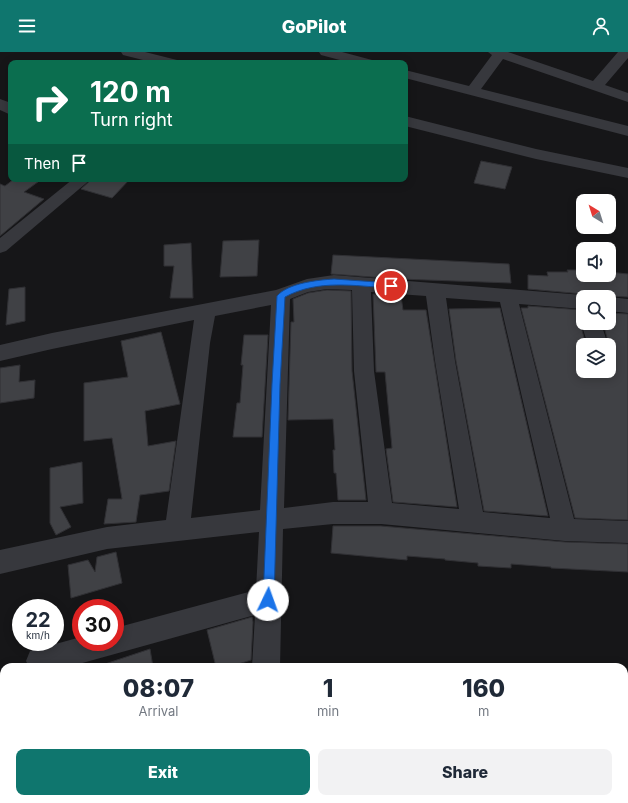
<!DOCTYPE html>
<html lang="en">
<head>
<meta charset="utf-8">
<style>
	body { margin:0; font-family:Inter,sans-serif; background:#f2f2f3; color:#1f2937; height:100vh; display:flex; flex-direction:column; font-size:15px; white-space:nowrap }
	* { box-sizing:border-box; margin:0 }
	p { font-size:13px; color:#747a83 }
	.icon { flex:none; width:22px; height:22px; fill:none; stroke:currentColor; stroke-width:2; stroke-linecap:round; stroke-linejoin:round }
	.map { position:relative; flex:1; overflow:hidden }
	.sheet { position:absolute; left:0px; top:611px; width:628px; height:140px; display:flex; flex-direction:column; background:#fff; border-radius:12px 12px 0 0; box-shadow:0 2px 10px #0003 }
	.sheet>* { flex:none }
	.banner { position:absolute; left:8px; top:8px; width:400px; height:122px; border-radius:8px; box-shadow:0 2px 10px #0003; background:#0b6e4f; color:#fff; overflow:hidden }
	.needle { width:26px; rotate:322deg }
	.controls { position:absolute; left:576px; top:142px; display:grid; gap:8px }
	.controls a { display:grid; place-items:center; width:40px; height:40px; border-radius:8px; background:#fff; box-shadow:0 2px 10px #0003; font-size:20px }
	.speed { position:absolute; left:12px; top:547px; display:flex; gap:8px; font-size:20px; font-weight:700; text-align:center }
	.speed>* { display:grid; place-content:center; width:52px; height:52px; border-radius:50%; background:#fff; box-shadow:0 2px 10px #0003; line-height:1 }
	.speed small { font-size:10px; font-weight:400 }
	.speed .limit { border:6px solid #d22; background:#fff; color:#111 }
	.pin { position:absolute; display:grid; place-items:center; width:34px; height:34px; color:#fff; margin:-17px; border:2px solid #fff; border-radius:50%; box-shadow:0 1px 4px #0007 }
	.me { position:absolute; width:44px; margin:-22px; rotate:3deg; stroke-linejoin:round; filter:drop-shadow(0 0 3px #0008) }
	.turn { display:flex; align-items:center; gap:14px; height:84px; padding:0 16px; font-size:18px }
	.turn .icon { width:52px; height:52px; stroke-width:2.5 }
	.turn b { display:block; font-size:28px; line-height:34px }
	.then { display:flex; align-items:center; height:38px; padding:0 16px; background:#0003; gap:8px; font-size:15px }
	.eta { display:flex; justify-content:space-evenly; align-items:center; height:68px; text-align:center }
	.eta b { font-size:24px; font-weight:800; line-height:28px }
	.action { display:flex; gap:8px; margin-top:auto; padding:8px 16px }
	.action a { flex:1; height:46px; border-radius:8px; background:#0f766e; color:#fff; font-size:16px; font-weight:800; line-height:46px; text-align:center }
	.action a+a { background:#f2f2f3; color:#1f2937 }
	header { display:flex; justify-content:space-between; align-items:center; height:52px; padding:0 16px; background:#0f766e; color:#fff; font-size:18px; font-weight:800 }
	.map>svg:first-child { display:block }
	.building { fill:#404145; stroke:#303034 }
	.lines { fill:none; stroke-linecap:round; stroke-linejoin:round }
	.minor { fill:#37383d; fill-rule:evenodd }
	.route { fill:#1a73e8; stroke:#114b97 }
</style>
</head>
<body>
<header><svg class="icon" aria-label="menu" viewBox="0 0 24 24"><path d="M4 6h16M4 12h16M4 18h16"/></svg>GoPilot<svg class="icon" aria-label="person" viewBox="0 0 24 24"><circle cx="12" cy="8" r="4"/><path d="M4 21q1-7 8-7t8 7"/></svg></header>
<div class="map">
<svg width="628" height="751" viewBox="0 0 628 751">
	<rect width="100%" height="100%" fill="#161618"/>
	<g class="building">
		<path d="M481 109 512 115 505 137 474 131Z"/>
		<path d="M14 127H42L24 140 44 147 0 184V132L5 134Z"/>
		<path d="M92 127H130L112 146 81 137Z"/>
		<path d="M259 188 257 224 220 225 223 189Z"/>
		<path d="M191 191 193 246H170L174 214H164V193Z"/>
		<path d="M333 203 509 212 511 231 399 227 331 222Z"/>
		<path d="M567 218H583V223H609V220L628 222V245L609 244 608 245H590L583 242 528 237V223L548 224 547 220H568Z"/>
		<path d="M25 235V269L6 273 9 237Z"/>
		<path d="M327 238 351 239 352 319 366 448H338L336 421H334L333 398H335L333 367 288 368 291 270H294L293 247 308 241Z"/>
		<path d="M373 242 401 244 403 258H426L457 455 393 450 386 397 392 396 385 320H376V319Z"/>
		<path d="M528 254 583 258V267L580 271 586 293H583V319H609V293L603 271H609V261L628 262V468L575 466 521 256H528Z"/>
		<path d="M500 256 548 464 484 459 456 309 449 257Z"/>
		<path d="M161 280 180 352 145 359 148 394 176 389 169 439 140 443 136 470 104 472 108 447H122L112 386 84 389V331L128 325 121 289Z"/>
		<path d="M244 283H268L262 385H233L237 351H240L243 313H241Z"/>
		<path d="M20 313 19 330 35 328 34 346 0 351V316Z"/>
		<path d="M82 410 83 451 60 455 71 475 56 483 50 471V416Z"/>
		<path d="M333 474H381L565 490 628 492V520L551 516V515L511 512V516L478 514V511L445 508V507L407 504V508L331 501Z"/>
		<path d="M116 500 122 531 71 546 68 513 88 508 95 520 97 505Z"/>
		<path d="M252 565 253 570 251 608 229 615H216L207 578Z"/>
		<path d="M150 597 153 615H106L105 612Z"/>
	</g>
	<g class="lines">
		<g class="minor">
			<path d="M121 0H145L177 8 179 11H155L123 3Z"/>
			<path d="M319 0H342L372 8 374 11H351L321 3Z"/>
			<path d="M488 0H508L593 29 618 0H628V6L605 33 628 41V50L503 7 481 37 628 74V84L405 26V18L469 34 492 3Z"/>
			<path d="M0 47 11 51V63L0 58Z"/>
			<path d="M405 64 536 97 628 116V126L536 107 405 74Z"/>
			<path d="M73 127H91L6 199 0 201V186Z"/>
			<path d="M334 223 583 243 589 245H583V257L519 252 574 467 628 469V491L565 489 381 472H333L283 477 280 615H252L255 563 68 615H29L26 609 30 599 81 585V590H115V576L256 538 259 480 107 497 0 522V498L107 475 166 468 194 268 52 297 0 309V293L52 281 276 238 307 227ZM327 237 352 238 354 319 368 450H333L284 456 290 247 308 240ZM371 240 426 244 435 309 459 457 392 451 374 319ZM446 246 500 250 550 466 483 460 455 309ZM271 253 260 458 191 466 210 291 215 264Z"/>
			<path d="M609 245 628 247V261L609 259Z"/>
			<path d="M583 268V271H601L608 293H588L581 271Z"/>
			<path d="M246 747H276L275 751H245Z"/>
		</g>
	</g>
	<path class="route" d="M334 227 391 231 395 234 391 236C354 234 318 227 285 245L280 332 274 548 272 551 268 553 265 551 263 548 272 332 277 244C288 231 318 228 334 227Z"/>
</svg>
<div class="controls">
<a><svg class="needle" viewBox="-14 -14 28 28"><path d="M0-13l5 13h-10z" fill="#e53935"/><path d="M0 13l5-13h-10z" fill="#747a83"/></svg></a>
<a><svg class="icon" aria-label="sound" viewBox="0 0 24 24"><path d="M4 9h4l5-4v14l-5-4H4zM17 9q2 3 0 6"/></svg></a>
<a><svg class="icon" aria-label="search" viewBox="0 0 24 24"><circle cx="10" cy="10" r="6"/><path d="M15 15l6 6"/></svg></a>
<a><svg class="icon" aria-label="layers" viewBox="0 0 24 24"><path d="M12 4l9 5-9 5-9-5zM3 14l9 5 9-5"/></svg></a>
</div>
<div class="speed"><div>22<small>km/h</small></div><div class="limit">30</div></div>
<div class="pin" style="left:391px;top:234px;background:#d93025"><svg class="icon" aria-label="arrive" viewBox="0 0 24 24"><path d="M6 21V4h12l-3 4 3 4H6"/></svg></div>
<svg class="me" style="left:268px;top:548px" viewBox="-20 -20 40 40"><circle r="19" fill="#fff"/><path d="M0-13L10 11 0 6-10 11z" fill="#1a73e8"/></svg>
<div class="banner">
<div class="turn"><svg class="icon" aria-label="right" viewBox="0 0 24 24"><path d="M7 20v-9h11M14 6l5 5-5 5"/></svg><div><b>120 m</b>Turn right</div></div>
<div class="then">Then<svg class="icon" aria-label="arrive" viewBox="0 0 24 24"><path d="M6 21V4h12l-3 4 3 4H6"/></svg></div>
</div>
<section class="sheet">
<div class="eta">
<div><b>08:07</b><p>Arrival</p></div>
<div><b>1</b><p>min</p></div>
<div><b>160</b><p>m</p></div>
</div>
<div class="action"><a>Exit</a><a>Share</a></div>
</section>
</div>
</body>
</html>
